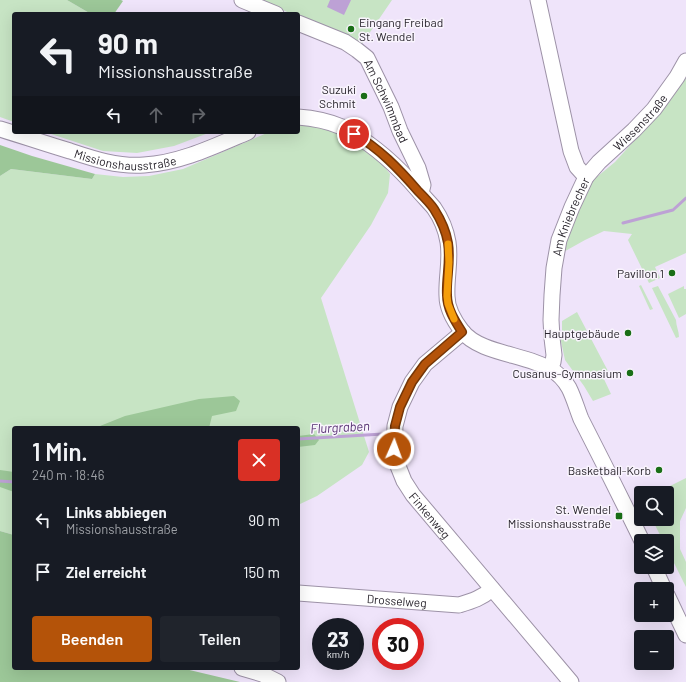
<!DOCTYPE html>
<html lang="de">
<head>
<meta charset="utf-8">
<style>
	body { margin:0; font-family:Barlow,sans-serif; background:#20242c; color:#f1f3f6; height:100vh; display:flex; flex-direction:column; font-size:15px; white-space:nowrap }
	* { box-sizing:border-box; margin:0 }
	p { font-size:13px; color:#9ea1a6 }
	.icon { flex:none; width:22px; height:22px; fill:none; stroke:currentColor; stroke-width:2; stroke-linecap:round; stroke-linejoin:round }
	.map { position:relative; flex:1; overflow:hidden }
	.panel { position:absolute; left:12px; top:426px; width:288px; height:244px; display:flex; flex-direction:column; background:#171b24; border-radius:4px; box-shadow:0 4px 16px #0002 }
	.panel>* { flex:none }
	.guide { position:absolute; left:12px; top:12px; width:288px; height:122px; border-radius:4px; box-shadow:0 4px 16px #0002; background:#171b24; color:#f1f3f6; overflow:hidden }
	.tools { position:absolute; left:634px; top:486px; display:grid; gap:8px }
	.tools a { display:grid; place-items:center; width:40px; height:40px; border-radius:4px; background:#171b24; box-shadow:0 4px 16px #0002; font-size:20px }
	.speed { position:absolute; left:312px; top:618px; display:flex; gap:8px; font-size:20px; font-weight:700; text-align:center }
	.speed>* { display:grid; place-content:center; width:52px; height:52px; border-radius:50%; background:#171b24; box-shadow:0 4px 16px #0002; line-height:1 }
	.speed small { font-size:10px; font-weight:400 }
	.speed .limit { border:6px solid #d22; background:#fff; color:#111 }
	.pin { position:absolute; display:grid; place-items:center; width:34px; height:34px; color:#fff; margin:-17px; border:2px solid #fff; border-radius:50%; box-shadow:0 1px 4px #0007 }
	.me { position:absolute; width:44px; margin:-22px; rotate:2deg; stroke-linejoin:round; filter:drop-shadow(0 0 3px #0008) }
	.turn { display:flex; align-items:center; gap:14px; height:84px; padding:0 20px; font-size:18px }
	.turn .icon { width:52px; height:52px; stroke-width:2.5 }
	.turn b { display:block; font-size:28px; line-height:34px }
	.lanes { display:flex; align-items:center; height:38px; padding:0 20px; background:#0003; justify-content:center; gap:20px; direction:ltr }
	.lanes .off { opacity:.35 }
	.round { display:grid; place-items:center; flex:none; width:42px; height:42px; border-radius:4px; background:#20242c }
	.headline { display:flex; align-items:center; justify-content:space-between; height:68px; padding:0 20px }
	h1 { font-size:24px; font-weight:600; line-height:30px }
	.button { display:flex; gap:8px; margin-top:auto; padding:8px 20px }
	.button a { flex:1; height:46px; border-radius:4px; background:#b45309; color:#fff; font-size:16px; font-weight:600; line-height:46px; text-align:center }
	.button a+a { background:#20242c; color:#f1f3f6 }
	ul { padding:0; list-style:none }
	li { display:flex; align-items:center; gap:12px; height:52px; padding:0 20px }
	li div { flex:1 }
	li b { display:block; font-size:15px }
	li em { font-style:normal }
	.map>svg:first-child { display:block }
	.green { fill:#c7e4c4 }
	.forest { fill:#9cc798 }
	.water { fill:#bda1d5 }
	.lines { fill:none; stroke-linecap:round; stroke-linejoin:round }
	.stream { stroke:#bda1d5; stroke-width:3 }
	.minor-casing { stroke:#9d92a7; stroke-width:17 }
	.minor { stroke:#fff; stroke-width:15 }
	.route-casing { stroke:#753606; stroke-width:10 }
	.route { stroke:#b45309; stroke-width:7 }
	.slow { stroke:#f59e0b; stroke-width:7 }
	.poi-dot { fill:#196e16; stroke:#f9f4fd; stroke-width:1.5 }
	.labels { text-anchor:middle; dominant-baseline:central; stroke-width:3; stroke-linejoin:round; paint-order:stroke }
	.poi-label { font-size:12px; fill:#2a262e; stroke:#f9f4fd; text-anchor:end }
	.street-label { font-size:12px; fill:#2a262e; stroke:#f9f4fd }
	.water-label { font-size:13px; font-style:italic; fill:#593474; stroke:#f9f4fd }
</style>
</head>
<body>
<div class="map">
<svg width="686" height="682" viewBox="0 0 686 682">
	<rect width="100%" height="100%" fill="#efe4fa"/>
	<g class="green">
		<path d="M0 0H67L91 14H14V122L0 117Z"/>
		<path d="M259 0H392L362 44 298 17V14H292Z"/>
		<path d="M686 78V253L655 267 660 278 649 283 628 240 632 234 604 231 585 240 560 254 565 233 592 181 615 162 660 112Z"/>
		<path d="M308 121 368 145 390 174 388 193 371 225 321 298 369 452 362 465 317 496 298 505V428H14V535L0 531V176L11 169 92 179 95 174 123 177 149 176 183 169 267 133 271 132H298V124Z"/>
		<path d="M45 132H211L174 146 137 153 103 151Z"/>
		<path d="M641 285 653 309 650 310 639 286Z"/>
		<path d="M658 286 676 320C676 326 679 331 679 337L676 338 652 288Z"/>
		<path d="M684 286V289H686V314L679 318 668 294Z"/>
		<path d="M577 312 609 373 603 377 611 394 593 401 584 386 565 360 560 337 562 334V321Z"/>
		<path d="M686 478V508L680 521V549L686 562V587L667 549V541H663L652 519H667V493H656Z"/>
	</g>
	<g class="forest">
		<path d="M67 0H121L123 1 114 14H91Z"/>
		<path d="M0 145 32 156 95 174 92 179 11 169 0 176Z"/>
		<path d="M234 396 240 401 236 411 212 416 209 428H95L125 416 199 399Z"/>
		<path d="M314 434 319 440 315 445 298 447V436Z"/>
		<path d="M0 470 14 472V492L0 487Z"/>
		<path d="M0 531 14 535V668H181L240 682H0Z"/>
	</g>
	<path class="water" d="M330 0H351L344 15 327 7Z"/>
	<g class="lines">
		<g class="stream">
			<path d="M623 223 673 210 686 198"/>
			<path d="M298 439 383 434"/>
			<path d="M0 481 14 482"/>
		</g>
		<g class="minor-casing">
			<g id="minor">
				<path d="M242 0 276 14"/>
				<path d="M538 0 571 151 577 167 586 177"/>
				<path id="s1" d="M298 23 345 42 357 50 367 58 391 107 400 131 418 168 423 185 421 193"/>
				<path d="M298 117C313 118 328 121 342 127 346 128 349 131 352 133 378 148 399 168 418 190 423 196 429 202 434 208 441 218 446 230 448 242 451 260 446 278 447 296 447 308 455 322 462 331 480 354 526 354 550 369 558 373 565 381 569 388 574 398 577 409 581 419 602 460 622 500 642 541"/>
				<path id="s2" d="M0 129C23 136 46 144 70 151 94 159 118 167 144 165 180 163 215 146 248 132"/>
				<path id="s3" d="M463 332 425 364 412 382 400 407 395 426 394 449 398 466 404 481 413 495 571 682"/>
				<path id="s4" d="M550 369 553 362 554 355 552 338 551 320 552 295 554 268 559 240 572 207 586 177 599 162 634 130 654 109 677 77 686 61"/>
				<path d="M654 567 664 589"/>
				<path id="s5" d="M298 593 459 605C472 601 482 598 492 589"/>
				<path d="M667 595 686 635"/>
				<path d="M242 668 262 674 278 682"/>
			</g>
		</g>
		<use href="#minor" class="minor"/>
	</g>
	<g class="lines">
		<g class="route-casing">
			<path id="route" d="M354 134C379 148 399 169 418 191 424 197 430 203 434 209 441 220 446 231 448 243 451 261 446 278 447 295 447 309 455 321 462 332L425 364 412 382 400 407 395 426 394 449"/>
		</g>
		<use href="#route" class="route"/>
		<path class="slow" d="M448 244 449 262 447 296 448 304 454 319"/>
	</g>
	<g class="poi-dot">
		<circle cx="351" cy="29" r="4"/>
		<circle cx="364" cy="96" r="4"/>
		<circle cx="672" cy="273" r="4"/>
		<circle cx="628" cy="333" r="4"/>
		<circle cx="630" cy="373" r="4"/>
		<circle cx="659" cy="470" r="4"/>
		<rect x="615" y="512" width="8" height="8" rx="2"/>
	</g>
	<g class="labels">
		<g class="poi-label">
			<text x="359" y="22" text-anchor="start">Eingang Freibad<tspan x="359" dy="14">St. Wendel</tspan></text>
			<text x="356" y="89">Suzuki<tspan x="356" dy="14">Schmit</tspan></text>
			<text x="664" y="273">Pavillon 1</text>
			<text x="620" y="333">Hauptgebäude</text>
			<text x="622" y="373">Cusanus-Gymnasium</text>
			<text x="651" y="470">Basketball-Korb</text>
			<text x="611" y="509">St. Wendel<tspan x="611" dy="14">Missionshausstraße</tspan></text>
		</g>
		<g class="street-label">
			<text stroke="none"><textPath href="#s1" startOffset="125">Am Schwimmbad</textPath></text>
			<text stroke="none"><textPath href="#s4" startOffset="276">Wiesenstraße</textPath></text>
			<text stroke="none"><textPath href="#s2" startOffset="130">Missionshausstraße</textPath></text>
			<text stroke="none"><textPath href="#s4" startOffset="156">Am Kniebrecher</textPath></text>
			<text stroke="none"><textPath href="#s3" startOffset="219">Finkenweg</textPath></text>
			<text stroke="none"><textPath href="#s5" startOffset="99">Drosselweg</textPath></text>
		</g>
		<g class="water-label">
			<text transform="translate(340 427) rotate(-3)">Flurgraben</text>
		</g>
	</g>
</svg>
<div class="tools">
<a><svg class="icon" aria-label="search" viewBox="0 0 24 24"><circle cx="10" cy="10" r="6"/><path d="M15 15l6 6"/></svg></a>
<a><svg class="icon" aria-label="layers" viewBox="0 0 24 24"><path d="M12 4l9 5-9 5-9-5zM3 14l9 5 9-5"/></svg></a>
<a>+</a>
<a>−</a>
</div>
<div class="speed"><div>23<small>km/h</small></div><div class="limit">30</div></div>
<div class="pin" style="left:354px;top:134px;background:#d93025"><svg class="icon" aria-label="arrive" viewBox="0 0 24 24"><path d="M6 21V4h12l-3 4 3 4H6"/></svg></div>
<svg class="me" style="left:394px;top:449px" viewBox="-20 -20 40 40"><circle r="17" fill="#b45309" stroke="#fff" stroke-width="3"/><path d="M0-11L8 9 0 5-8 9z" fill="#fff"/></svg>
<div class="guide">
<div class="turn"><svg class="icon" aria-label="left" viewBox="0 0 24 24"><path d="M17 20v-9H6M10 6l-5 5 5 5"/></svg><div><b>90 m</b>Missionshausstraße</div></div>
<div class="lanes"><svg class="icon" aria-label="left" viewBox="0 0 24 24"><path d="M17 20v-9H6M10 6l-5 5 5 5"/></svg><svg class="icon off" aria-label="ahead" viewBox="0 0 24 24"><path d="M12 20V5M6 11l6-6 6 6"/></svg><svg class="icon off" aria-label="right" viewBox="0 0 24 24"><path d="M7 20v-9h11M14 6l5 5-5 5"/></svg></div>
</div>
<section class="panel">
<div class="headline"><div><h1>1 Min.</h1><p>240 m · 18:46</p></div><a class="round" style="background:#d93025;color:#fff"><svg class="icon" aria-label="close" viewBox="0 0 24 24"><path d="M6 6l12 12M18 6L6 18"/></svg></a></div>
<ul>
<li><svg class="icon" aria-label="left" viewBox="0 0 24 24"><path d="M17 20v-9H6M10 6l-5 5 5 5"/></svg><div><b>Links abbiegen</b><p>Missionshausstraße</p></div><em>90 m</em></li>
<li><svg class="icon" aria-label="arrive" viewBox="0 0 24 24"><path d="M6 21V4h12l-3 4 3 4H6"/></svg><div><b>Ziel erreicht</b></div><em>150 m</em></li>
</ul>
<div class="button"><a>Beenden</a><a>Teilen</a></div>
</section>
</div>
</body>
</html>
